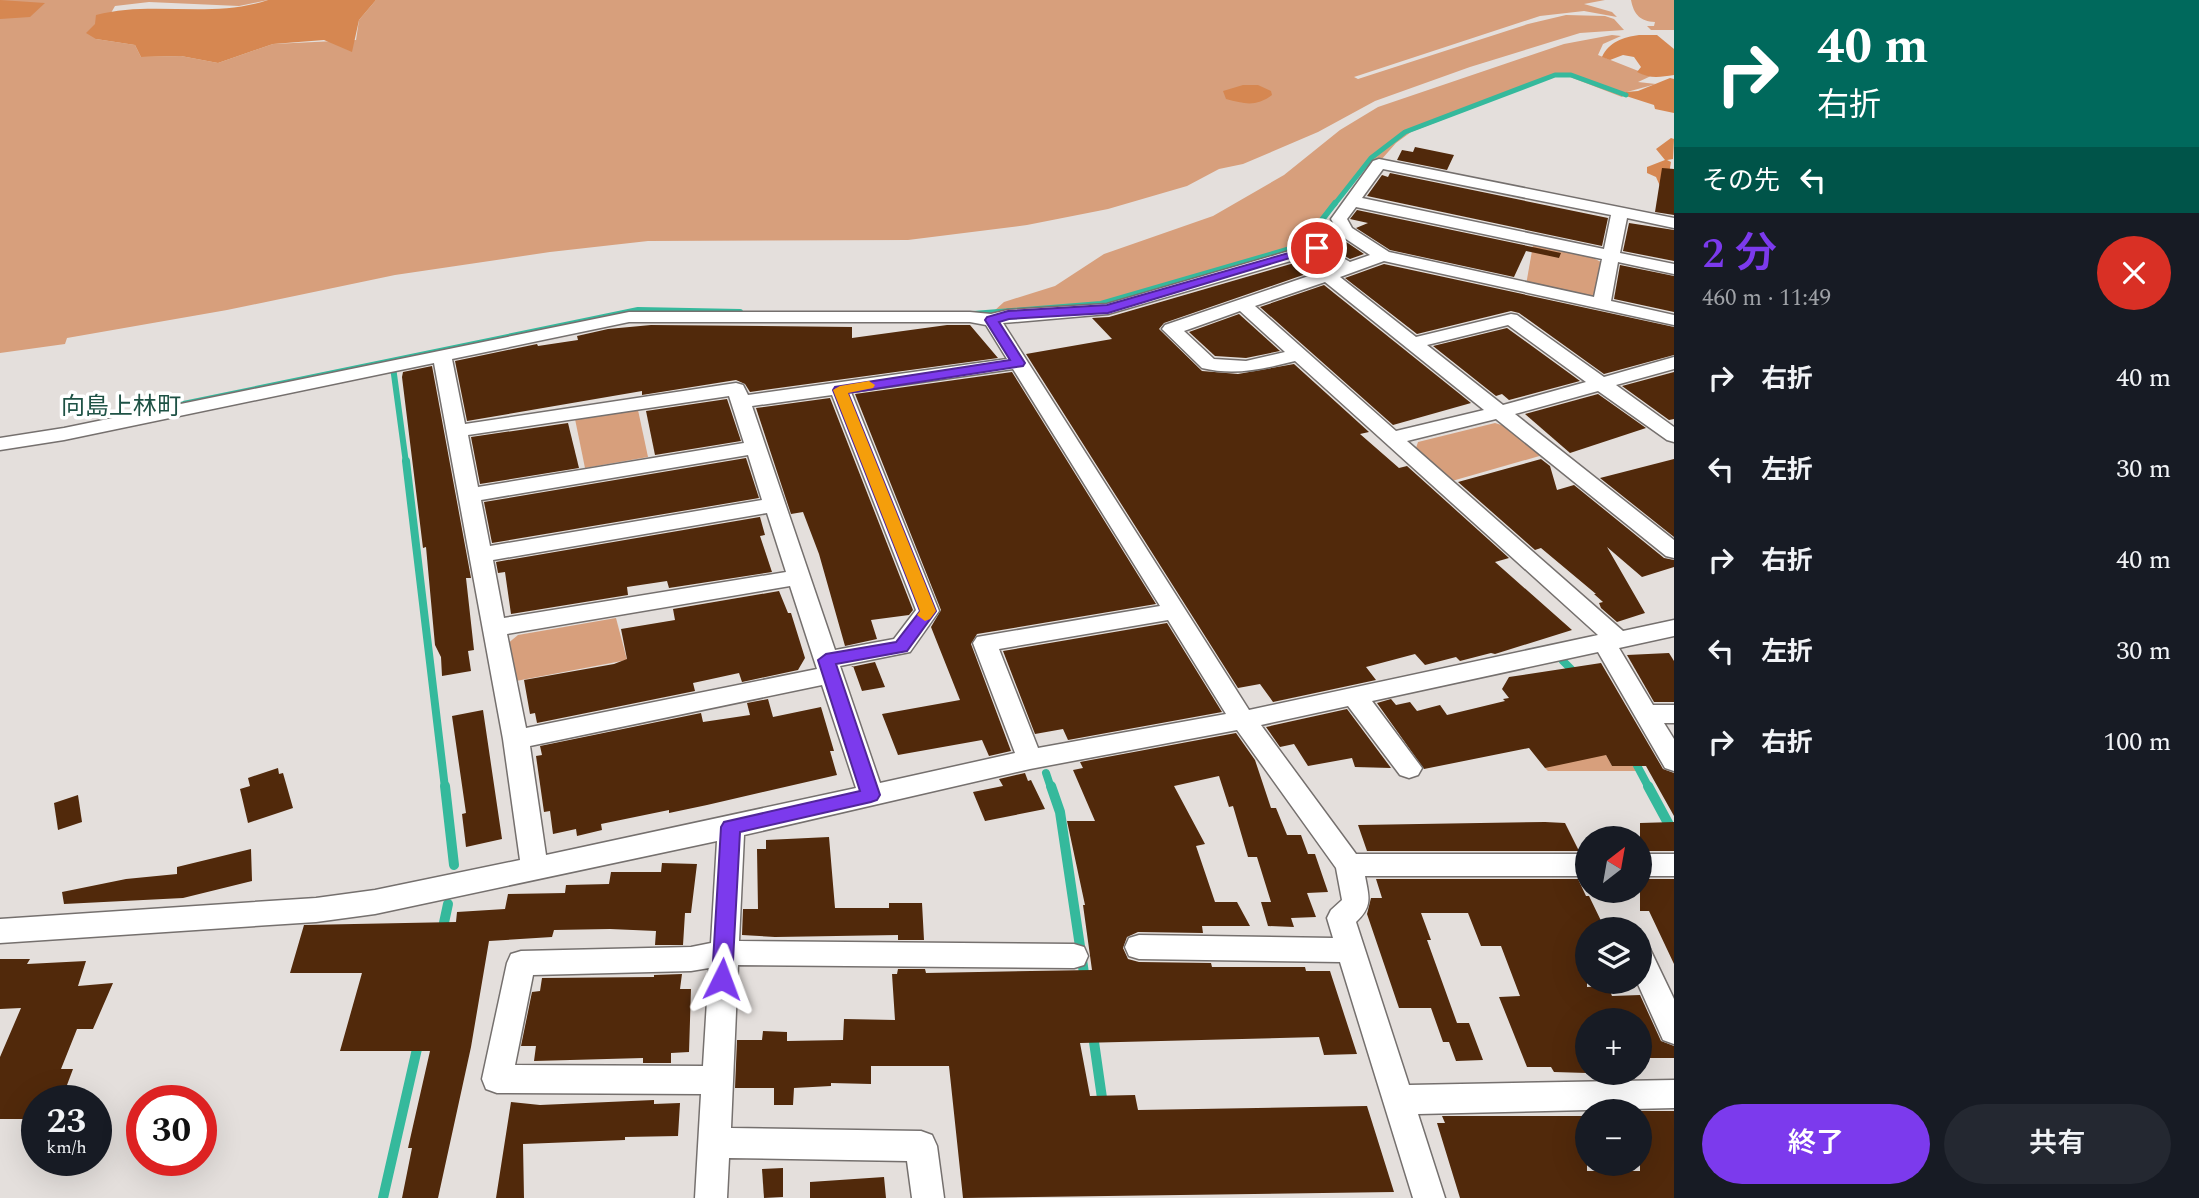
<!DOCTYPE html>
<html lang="ja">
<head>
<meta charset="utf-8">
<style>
	body { margin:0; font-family:Spectral,"Noto Sans JP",serif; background:#242831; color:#f1f3f6; height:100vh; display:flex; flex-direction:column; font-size:26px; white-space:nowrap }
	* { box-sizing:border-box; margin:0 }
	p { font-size:23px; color:#9ea1a6 }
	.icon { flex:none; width:38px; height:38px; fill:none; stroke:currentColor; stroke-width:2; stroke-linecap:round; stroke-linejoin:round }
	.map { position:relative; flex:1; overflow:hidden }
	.panel { display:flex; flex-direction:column; background:#171b24; width:525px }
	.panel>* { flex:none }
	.hud { background:#00695c; color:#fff; overflow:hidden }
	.needle { width:46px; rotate:31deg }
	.fabs { position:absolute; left:1575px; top:826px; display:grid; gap:14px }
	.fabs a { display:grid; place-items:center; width:77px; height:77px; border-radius:50%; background:#171b24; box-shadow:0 7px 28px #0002; font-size:35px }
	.speed { position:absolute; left:21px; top:1085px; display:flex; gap:14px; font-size:35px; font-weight:700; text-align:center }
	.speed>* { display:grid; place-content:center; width:91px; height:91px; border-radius:50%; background:#171b24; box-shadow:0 7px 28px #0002; line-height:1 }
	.speed small { font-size:18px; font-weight:400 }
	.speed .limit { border:10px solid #d22; background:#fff; color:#111 }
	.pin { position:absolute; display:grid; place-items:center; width:60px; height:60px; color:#fff; margin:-30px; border:4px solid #fff; border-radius:50%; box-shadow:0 2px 7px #0007 }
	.me { position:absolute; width:77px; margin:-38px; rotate:3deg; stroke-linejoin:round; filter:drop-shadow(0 0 5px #0008) }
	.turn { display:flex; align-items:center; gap:24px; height:147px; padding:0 28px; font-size:32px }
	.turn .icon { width:91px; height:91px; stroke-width:2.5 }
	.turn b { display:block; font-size:49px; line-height:60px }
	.then { display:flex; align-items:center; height:66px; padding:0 28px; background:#0003; gap:14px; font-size:26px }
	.round { display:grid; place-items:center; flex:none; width:74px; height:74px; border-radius:37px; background:#242831 }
	.headline { display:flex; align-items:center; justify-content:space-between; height:119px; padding:0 28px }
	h1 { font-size:42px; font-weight:600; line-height:52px; color:#7c3aed }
	.button { display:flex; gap:14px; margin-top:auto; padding:14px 28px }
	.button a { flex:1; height:80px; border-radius:42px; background:#7c3aed; color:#fff; font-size:28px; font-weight:600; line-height:80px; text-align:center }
	.button a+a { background:#242831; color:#f1f3f6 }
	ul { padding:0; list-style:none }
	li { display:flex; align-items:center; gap:21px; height:91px; padding:0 28px }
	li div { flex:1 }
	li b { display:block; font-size:26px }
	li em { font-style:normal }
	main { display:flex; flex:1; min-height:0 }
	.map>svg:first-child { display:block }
	.green { fill:#d79f7c }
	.forest { fill:#d68751 }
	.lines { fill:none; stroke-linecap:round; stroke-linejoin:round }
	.stream-far3 { stroke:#35b99c; stroke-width:5 }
	.stream-far2 { stroke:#35b99c; stroke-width:6 }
	.stream-far1 { stroke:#35b99c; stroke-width:8 }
	.stream { stroke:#35b99c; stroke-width:10 }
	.building { fill:#51290b }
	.minor-casing { stroke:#75706e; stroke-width:3 }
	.minor { fill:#fff; fill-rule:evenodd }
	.route { fill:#7c3aed; stroke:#51269a; stroke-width:2 }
	.slow { fill:#f59e0b }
	.labels { text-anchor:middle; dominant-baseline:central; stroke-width:7; stroke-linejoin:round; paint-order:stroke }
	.neighbourhood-label { font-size:24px; fill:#1e5245; stroke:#fff }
</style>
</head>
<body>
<main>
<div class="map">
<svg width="1674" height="1198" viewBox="0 0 1674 1198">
	<rect width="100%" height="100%" fill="#e4dfdc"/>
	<g class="green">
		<path d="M0 0H268L239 6 149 2 115 6 96 39 135 45 141 57 181 56 218 63 273 44 356 40 359 20 376 0H1605L1584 4 1612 12 1617 17 1584 11 1540 16 1354 77 1358 79 1528 24 1566 15 1605 16 1614 19 1624 30 1580 33 1470 67 1375 101 1318 132 1243 164 1219 169 1187 186 1108 209 1027 225 908 240 648 241 550 252 395 275 227 310 67 338 65 344 0 353Z"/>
		<path d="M1631 0H1674V30H1651L1647 26H1654L1655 22C1640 21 1634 15 1631 0Z"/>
		<path d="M1612 35 1621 36 1603 44 1598 55 1651 76 1638 82 1656 84 1627 92 1622 97 1570 77H1553L1411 132 1396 143 1381 160H1369L1318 223V235L1312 245 1105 307 995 314 994 311 1004 302 1055 286 1104 254 1213 216 1284 175 1340 130 1378 107 1564 44Z"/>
		<path d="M1533 245 1591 257 1601 262 1596 295 1583 297 1526 285Z"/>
		<path d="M638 410 648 457 585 468 575 419Z"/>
		<path d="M1495 423 1511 428 1543 455 1452 481 1415 451 1418 442Z"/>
		<path d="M616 618 627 660 516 681 506 645 518 635Z"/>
		<path d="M1591 727 1612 766H1636L1638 771H1548L1545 768Z"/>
	</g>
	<g class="forest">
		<path d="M0 0 45 3 30 17 0 19Z"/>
		<path d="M268 0H376L359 20 352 52 324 40 273 44 218 63 181 56 141 57 135 45 96 39 86 33 95 24 96 15C151 0 211 19 268 0Z"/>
		<path d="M1639 35H1657L1674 49V75C1660 77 1650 79 1637 72L1641 67 1634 57 1623 55 1610 60 1602 57C1609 42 1623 37 1639 35Z"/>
		<path d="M1670 78 1674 79V113L1655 109 1654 105 1626 96V92L1638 91Z"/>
		<path d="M1243 85H1258L1271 91 1272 95C1256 107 1245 104 1226 99L1223 91Z"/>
		<path d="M1671 138 1674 139 1673 159 1667 160 1671 162 1667 186H1660L1656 177 1647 173V167L1665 160 1656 149Z"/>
	</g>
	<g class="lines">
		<path class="stream-far3" d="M1334 205 1371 158 1405 132 1555 75H1571L1626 95"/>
		<g class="stream-far2">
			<path d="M973 314 1101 304 1311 243 1319 235 1318 225 1335 203"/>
			<path d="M393 367 406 463"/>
			<path d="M164 408 638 310 740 312"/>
		</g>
		<g class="stream-far1">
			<path d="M406 461 445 788"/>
			<path d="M1563 661 1576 674"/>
			<path d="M1632 756 1649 788"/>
			<path d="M1046 773 1051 788"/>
		</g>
		<g class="stream">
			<path d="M445 786 454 865"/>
			<path d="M1051 786 1060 812 1085 980"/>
			<path d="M1648 786 1674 834"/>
			<path d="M442 932 448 904"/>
			<path d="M1093 1035 1103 1105"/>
			<path d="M383 1198 419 1040"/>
		</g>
	</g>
	<g class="building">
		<path d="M1415 147 1454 155 1447 170 1397 160 1402 150 1413 152Z"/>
		<path d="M1662 168 1674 169V215L1655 212Z"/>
		<path d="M1390 173 1608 218 1602 246 1367 196 1382 175 1388 177Z"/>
		<path d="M1357 210 1561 253 1559 258 1526 251 1514 277 1390 250 1356 228 1368 223 1350 219Z"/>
		<path d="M1629 223 1674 230V261L1623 251Z"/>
		<path d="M1337 235 1339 237 1364 254 1350 259 1321 242Z"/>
		<path d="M1315 257 1329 266 1164 323 1159 329 1202 371 1238 374 1294 364 1369 432 1360 434 1399 468 1407 466 1509 558 1495 562 1572 630 1495 654 1491 653 1460 661 1456 657 1425 665 1415 654 1366 667 1376 680 1273 702 1260 684 1238 688 1026 354 1112 339 1092 318 1109 317Z"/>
		<path d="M1384 264 1674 327V355L1604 374 1519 313 1511 311 1417 334 1345 278Z"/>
		<path d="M1620 265 1674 276V312L1614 299Z"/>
		<path d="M1324 285 1471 403 1393 425 1260 307Z"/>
		<path d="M1239 314 1280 351 1246 358 1215 356 1189 332Z"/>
		<path d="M651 325 852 327V338L947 325H970L998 358 750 392 745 384 736 380 642 395V391L467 421 455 361 537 344 538 346 578 340 577 336 608 329Z"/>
		<path d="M1507 328 1580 381 1509 400 1502 394 1496 396 1433 346Z"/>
		<path d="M432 366 471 578H466L474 650 468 651 471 671 442 676 441 657 435 645 426 547 423 548 402 377 403 372Z"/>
		<path d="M1012 372 1156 604 977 634 971 644 1011 751 989 756 982 740 898 755 882 714 960 700 931 627 941 610 855 394Z"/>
		<path d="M1674 372V419L1669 420 1622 386Z"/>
		<path d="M1598 394 1646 428 1570 453 1525 414Z"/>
		<path d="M830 398 913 610 909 615 871 620 877 639 845 646 819 554 803 512 791 514 756 408Z"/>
		<path d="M727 399 741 441 655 455 646 411Z"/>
		<path d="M568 423 579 468 480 484 471 437Z"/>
		<path d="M746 458 759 498 492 543 484 502Z"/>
		<path d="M1541 459 1550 466 1557 490 1574 485 1664 558 1674 560V567L1642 577 1607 547 1645 613 1617 622 1601 608 1599 603 1603 602 1594 594H1596L1541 548 1535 550 1458 482Z"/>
		<path d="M1674 459V537L1600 478Z"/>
		<path d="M765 516 760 517 765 535 760 536 772 572 669 588 667 581 627 587 628 595 511 614 505 572 498 573 496 562Z"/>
		<path d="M779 591 788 613H791L805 658 798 670 742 682 739 673 693 683 695 691 537 723 535 713 530 714 524 680 614 664 627 659 621 629 675 620 673 609Z"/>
		<path d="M1167 623 1222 712 1068 740 1063 729 1035 734 1003 651Z"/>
		<path d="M1669 653 1674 661V702H1654L1627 655Z"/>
		<path d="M875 662 885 687 862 691 853 666 851 667Z"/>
		<path d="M1601 663 1663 769 1674 773V816L1646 766H1612L1606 755 1545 768 1529 748 1424 769 1377 703 1391 699 1396 705 1410 702 1417 711 1440 705 1447 715 1505 701 1503 699 1509 698 1502 689 1509 677Z"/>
		<path d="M768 699 773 717 821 707 834 751H830L837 775 707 805 669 813V810L601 824 602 830 577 836 576 829 553 834 550 811 544 812 536 756 542 755 540 746 701 713 703 722 750 715 747 703Z"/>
		<path d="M1347 709 1391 768 1355 767 1352 758 1308 766 1294 744 1280 747 1266 727Z"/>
		<path d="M483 710 502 839 466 847 462 814 466 813 452 716Z"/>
		<path d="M1236 733 1255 760 1271 808H1276L1287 835H1301L1308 854H1315L1328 892 1307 893 1316 917 1291 918 1294 927 1268 926 1261 902H1271L1257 857H1248L1233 806 1229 807 1219 776 1174 786 1205 844 1196 846 1215 902H1237L1250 926H1202L1203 933 1138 932 1127 937 1123 948 1128 959 1139 962 1211 963 1212 967H1305L1306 971H1330L1357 1054 1324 1055 1319 1037 1080 1043 1090 1096 1135 1095 1138 1110 1367 1106 1394 1192 963 1198 949 1066H871V1084L831 1083V1086L794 1088 793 1105H774V1088H735L737 1040H762L763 1031 787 1032V1041L843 1040 844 1019 895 1020 892 974H897L898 969H925L926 973 1092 970 1083 905H1085L1067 821H1095L1073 770 1083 768 1080 762Z"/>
		<path d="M278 768 279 774 283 773 293 808 248 823 240 789 250 786 248 778Z"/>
		<path d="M1025 773 1028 781 1031 780 1045 809 985 821 973 792 1003 786 999 779Z"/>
		<path d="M78 795 82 822 58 830 54 803Z"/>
		<path d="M1545 822 1565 823 1579 851H1367L1358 825Z"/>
		<path d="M1674 822V851H1640V823Z"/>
		<path d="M829 837 835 908H889V903H922L924 940H898V935L775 937 742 935 743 909H758L757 849H766V840Z"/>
		<path d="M251 849 252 881 183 898 64 904 62 892 126 879 177 874V867Z"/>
		<path d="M662 863 697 864 691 913H685L683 945H655L656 931 610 929 554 930 552 937 489 941 471 1047 438 1198H402L412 1148H408L430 1051H340L362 973H290L304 925 456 922 457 912 505 909 508 894 565 893 566 885 609 884 611 872H661Z"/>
		<path d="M1376 879H1578L1586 896H1589L1605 929H1587V987L1608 986 1612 996 1640 995 1661 1041 1674 1046V1058H1640V1020H1587V1073L1554 1072 1551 1067H1527L1499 997 1520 996 1501 946H1481L1468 913H1421L1431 940H1427L1457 1023H1469L1483 1060 1456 1061 1449 1042H1443L1431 1008H1399L1367 914 1371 898H1382Z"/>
		<path d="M1640 879H1674V964L1649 911H1640Z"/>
		<path d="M0 959H30L27 964 86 961 78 986 113 983 93 1029H77L61 1069H73L61 1101H37V1119H0V1057L21 1008 0 1009Z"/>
		<path d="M682 974 680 989H691L689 1052 671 1053V1063H643V1058L534 1061 536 1046H521L532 992 540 991 542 978 654 977V975Z"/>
		<path d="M654 1100V1104L680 1103 678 1136 625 1137V1140L523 1144 524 1198H496L511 1102 540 1105Z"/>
		<path d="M1640 1111H1674V1198H1460L1437 1123H1445L1442 1116H1587V1171H1640Z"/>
		<path d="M783 1168V1197L764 1198 762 1169Z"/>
		<path d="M884 1177 886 1198H810V1182Z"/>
	</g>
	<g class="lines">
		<g class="minor-casing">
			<g id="minor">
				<path d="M1379 159 1674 218V228L1627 218 1620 253 1674 264V274L1618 262 1611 301 1674 315V325L1384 261 1340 277 1416 337 1511 314 1517 315 1604 377 1674 357V369L1616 385 1674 427V442L1667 440 1598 391 1515 414 1674 540V558L1666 556 1496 419 1407 441 1623 631 1674 620V636L1619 648 1653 705H1674V723H1664L1674 739V771L1665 768 1598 652 1372 701 1422 768 1418 775 1409 778 1400 775 1348 706 1261 725 1356 854H1587V876H1365C1369 897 1373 906 1356 922L1409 1085 1674 1080V1108L1418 1114 1445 1198H1413L1340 962 1139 959 1129 956 1125 947 1129 938 1139 935 1333 938 1327 918 1331 910 1342 900 1336 868 1237 730 1030 769 744 835 739 941 1074 944 1084 947 1088 956 1084 965 1074 968 738 965 731 1128 921 1131 932 1135 937 1146 944 1198H912L907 1161 729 1158 727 1198H695L701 1094 497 1093 486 1089 482 1079 507 963 511 954 521 951 691 947 711 943 717 841 375 914 316 922 0 943V919L316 898 375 890 520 860 503 739 434 363 64 440 0 450V438L64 428 629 312H970L991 314 1008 310 1107 304 1317 243 1350 262 1370 255 1340 235 1331 219 1373 161ZM1383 169 1611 215 1604 249 1362 198ZM1356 207 1602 259 1594 297 1389 252 1352 228 1347 219ZM1315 254 1335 267 1165 325 1162 329 1202 368C1235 376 1263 369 1295 361L1598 635 1249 710 1003 323 1108 314ZM1325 282 1484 410 1396 431 1255 306ZM1240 311 1285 352 1246 361 1214 359 1184 331ZM629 322H970L986 325 1007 359 748 395 743 385 736 383 465 424 452 359ZM1508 325 1586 382 1503 405 1427 345ZM1013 369 1160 606 977 637 973 643 1015 753 880 783 840 666 910 652 939 611 851 392ZM832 395 916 610 894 639 835 650 752 406ZM729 396 744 443 478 487 468 435ZM748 455 762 500 490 546 481 500ZM767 513 786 572 504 618 493 560ZM790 586 817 669 526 728 507 634ZM1168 620 1226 714 1038 748 999 649ZM822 685 856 788 546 855 530 746ZM709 968 703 1066 515 1065 533 975 691 971Z"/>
				<rect x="1640" y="854" width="34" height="22"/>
				<path d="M1640 946 1650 949 1674 999V1044L1663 1040 1637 982H1640Z"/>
			</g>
		</g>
		<use href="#minor" class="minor"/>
	</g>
	<path class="route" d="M1313 246 1323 248 1108 313 1009 319 999 322 1025 363 1023 366 848 393 936 611 907 651 836 664 880 795 877 800 871 802 740 832 732 979 729 985 722 988 715 985 712 979 721 827 724 822 860 791 818 660 826 654 896 642 920 611 833 390 835 387 1010 360 985 320 987 317 1008 311 1107 305Z"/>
	<path class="slow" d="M869 381 875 385 873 388 848 393 936 611 930 619 925 621 917 615 920 611 833 390 840 386Z"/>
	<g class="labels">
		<g class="neighbourhood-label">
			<text x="121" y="407">向島上林町</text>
		</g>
	</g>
</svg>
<div class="fabs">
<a><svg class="needle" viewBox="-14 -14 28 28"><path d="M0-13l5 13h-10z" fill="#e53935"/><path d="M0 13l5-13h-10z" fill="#9ea1a6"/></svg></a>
<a><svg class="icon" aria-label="layers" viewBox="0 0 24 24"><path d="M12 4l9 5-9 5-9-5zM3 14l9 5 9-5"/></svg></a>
<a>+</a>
<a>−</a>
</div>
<div class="speed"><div>23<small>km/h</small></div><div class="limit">30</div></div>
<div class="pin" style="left:1317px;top:248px;background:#d93025"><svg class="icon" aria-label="arrive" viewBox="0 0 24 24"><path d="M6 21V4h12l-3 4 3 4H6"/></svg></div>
<svg class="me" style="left:722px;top:979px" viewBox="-20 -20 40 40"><path d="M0-17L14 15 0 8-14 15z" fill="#7c3aed" stroke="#fff" stroke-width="4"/></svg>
</div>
<section class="panel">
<div class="hud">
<div class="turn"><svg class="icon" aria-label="right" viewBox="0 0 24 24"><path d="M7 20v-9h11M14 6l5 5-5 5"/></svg><div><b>40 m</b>右折</div></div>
<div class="then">その先<svg class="icon" aria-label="left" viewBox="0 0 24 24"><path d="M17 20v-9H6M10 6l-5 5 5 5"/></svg></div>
</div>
<div class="headline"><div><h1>2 分</h1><p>460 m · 11:49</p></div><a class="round" style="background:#d93025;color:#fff"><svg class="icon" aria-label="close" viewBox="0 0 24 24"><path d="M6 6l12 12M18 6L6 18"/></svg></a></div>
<ul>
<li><svg class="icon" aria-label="right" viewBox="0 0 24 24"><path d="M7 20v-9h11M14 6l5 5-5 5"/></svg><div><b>右折</b></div><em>40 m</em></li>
<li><svg class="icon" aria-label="left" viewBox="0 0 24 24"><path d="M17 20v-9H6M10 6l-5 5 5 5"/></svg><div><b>左折</b></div><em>30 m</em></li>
<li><svg class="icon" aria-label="right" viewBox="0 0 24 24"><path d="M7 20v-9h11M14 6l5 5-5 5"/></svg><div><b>右折</b></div><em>40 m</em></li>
<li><svg class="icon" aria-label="left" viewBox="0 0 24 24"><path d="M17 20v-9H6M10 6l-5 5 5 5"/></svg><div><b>左折</b></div><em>30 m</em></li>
<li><svg class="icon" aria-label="right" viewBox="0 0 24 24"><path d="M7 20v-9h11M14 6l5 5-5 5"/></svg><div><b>右折</b></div><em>100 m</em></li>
</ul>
<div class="button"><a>終了</a><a>共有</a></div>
</section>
</main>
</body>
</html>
